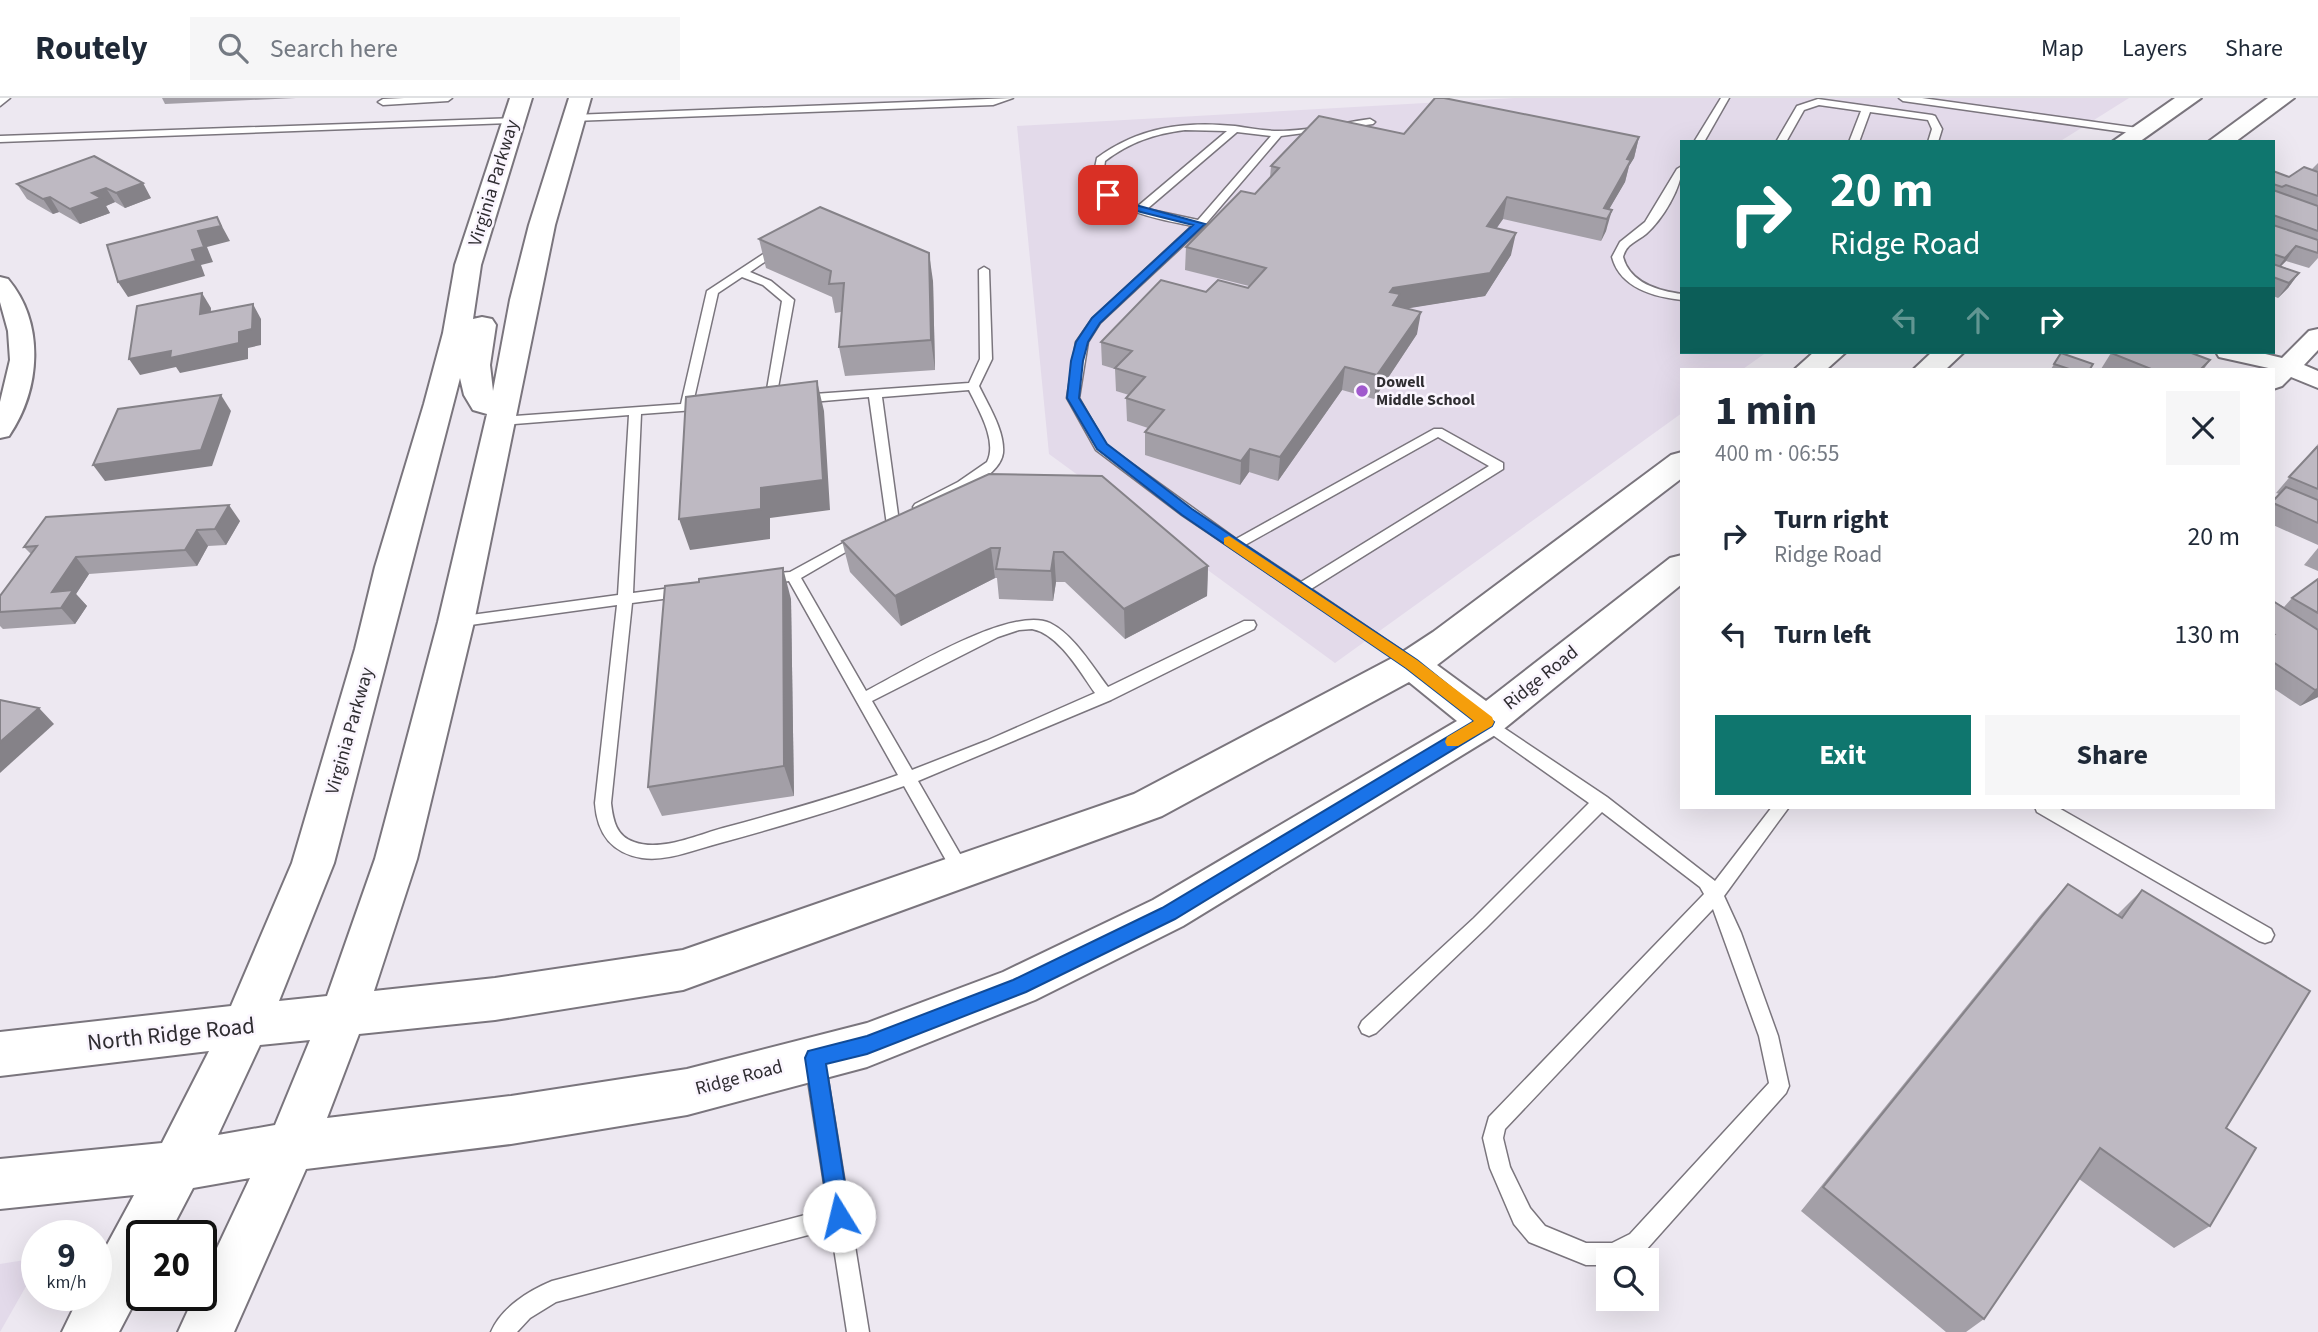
<!DOCTYPE html>
<html lang="en">
<head>
<meta charset="utf-8">
<style>
	body { margin:0; font-family:"Source Sans 3",sans-serif; background:#f6f6f7; color:#1f2937; height:100vh; display:flex; flex-direction:column; font-size:26px; white-space:nowrap }
	* { box-sizing:border-box; margin:0 }
	p { font-size:23px; color:#747a83 }
	.icon { flex:none; width:38px; height:38px; fill:none; stroke:currentColor; stroke-width:2; stroke-linecap:round; stroke-linejoin:round }
	.map { position:relative; flex:1; overflow:hidden }
	.details { position:absolute; left:1680px; top:270px; width:595px; height:441px; display:flex; flex-direction:column; background:#fff; border-radius:0px; box-shadow:0 7px 28px #0002 }
	.details>* { flex:none }
	.guide { position:absolute; left:1680px; top:42px; width:595px; height:214px; border-radius:0px; box-shadow:0 7px 28px #0002; background:#0f766e; color:#fff; overflow:hidden }
	.tools { position:absolute; left:1596px; top:1150px; display:grid; gap:14px }
	.tools a { display:grid; place-items:center; width:63px; height:63px; border-radius:0px; background:#fff; box-shadow:0 7px 28px #0002; font-size:35px }
	.speed { position:absolute; left:21px; top:1122px; display:flex; gap:14px; font-size:35px; font-weight:700; text-align:center }
	.speed>* { display:grid; place-content:center; width:91px; height:91px; border-radius:50%; background:#fff; box-shadow:0 7px 28px #0002; line-height:1 }
	.speed small { font-size:18px; font-weight:400 }
	.speed .limit { border:4px solid #111; border-radius:10px; background:#fff; color:#111 }
	.pin { position:absolute; display:grid; place-items:center; width:60px; height:60px; color:#fff; margin:-30px; border-radius:14px; box-shadow:0 4px 10px #0006 }
	.me { position:absolute; width:77px; margin:-38px; rotate:351deg; stroke-linejoin:round; filter:drop-shadow(0 0 5px #0008) }
	.turn { display:flex; align-items:center; gap:24px; height:147px; padding:0 35px; font-size:32px }
	.turn .icon { width:91px; height:91px; stroke-width:2.5 }
	.turn b { display:block; font-size:49px; line-height:60px }
	.lanes { display:flex; align-items:center; height:66px; padding:0 35px; background:#0003; justify-content:center; gap:35px; direction:ltr }
	.lanes .off { opacity:.35 }
	.round { display:grid; place-items:center; flex:none; width:74px; height:74px; border-radius:0px; background:#f6f6f7 }
	.head { display:flex; align-items:center; justify-content:space-between; height:119px; padding:0 35px }
	h1 { font-size:42px; font-weight:700; line-height:52px }
	.button { display:flex; gap:14px; margin-top:auto; padding:14px 35px }
	.button a { flex:1; height:80px; border-radius:0px; background:#0f766e; color:#fff; font-size:28px; font-weight:700; line-height:80px; text-align:center }
	.button a+a { background:#f6f6f7; color:#1f2937 }
	ul { padding:0; list-style:none }
	li { display:flex; align-items:center; gap:21px; height:98px; padding:0 35px }
	li div { flex:1 }
	li b { display:block; font-size:26px }
	li em { font-style:normal }
	header { display:flex; align-items:center; gap:42px; box-sizing:border-box; height:98px; padding:0 35px; background:#fff; border-bottom:2px solid #e0e1e3 }
	header strong { font-size:33px }
	nav { display:flex; gap:38px; margin-inline-start:auto; font-size:24px }
	.search { width:490px; height:63px; background:#f6f6f7; display:flex; align-items:center; gap:18px; box-sizing:border-box; padding:0 24px; border-radius:0px; color:#747a83; font-size:26px }
	.map>svg:first-child { display:block }
	.built { fill:#e3daea }
	.lines { fill:none; stroke-linecap:round; stroke-linejoin:round }
	.service-casing { stroke:#7a757d; stroke-width:3 }
	.minor-casing { stroke:#7a757d; stroke-width:4 }
	.secondary-casing { stroke:#7a757d; stroke-width:4 }
	.service { fill:#fff; fill-rule:evenodd }
	.minor { fill:#fff; fill-rule:evenodd }
	.secondary { fill:#fff; fill-rule:evenodd }
	.wall { fill:#a39fa7 }
	.shaded-wall { fill:#858288 }
	.building { fill:#beb9c2; stroke:#858288; stroke-width:2 }
	.route { fill:#1a73e8; stroke:#114b97; stroke-width:2 }
	.slow { fill:#f59e0b }
	.poi-dot { fill:#a059cd; stroke:#faf5fe; stroke-width:2.5 }
	.labels { text-anchor:middle; dominant-baseline:central; stroke-width:5; stroke-linejoin:round; paint-order:stroke }
	.far-poi-label { font-size:16px; font-weight:bold; fill:#2f2d31; stroke:#faf5fe; text-anchor:start }
	.street-label { font-size:19px; fill:#2f2d31; stroke:#faf5fe }
	.near-street-label { font-size:23px; fill:#2f2d31; stroke:#faf5fe }
</style>
</head>
<body>
<header>
<strong>Routely</strong>
<div class="search"><svg class="icon" aria-label="search" viewBox="0 0 24 24"><circle cx="10" cy="10" r="6"/><path d="M15 15l6 6"/></svg>Search here</div>
<nav><a>Map</a><a>Layers</a><a>Share</a></nav>
</header>
<div class="map">
<svg width="2318" height="1234" viewBox="0 0 2318 1234">
	<rect width="100%" height="100%" fill="#ede8f1"/>
	<g class="built">
		<path d="M1514 0H2129L2059 44H1682V254H1767L1743 271H1682V315L1335 565 1049 356 1017 28Z"/>
		<path d="M37 1160V1169L0 1234V1166Z"/>
	</g>
	<g class="lines">
		<g class="service-casing">
			<g id="service">
				<path d="M0 0H10L0 8Z"/>
				<path d="M404 0H452L448 3 383 7 378 4 383 1Z"/>
				<path d="M1013 0 993 7 573 23 568 20 573 17Z"/>
				<path d="M1721 0H1729L1704 44H1694Z"/>
				<path d="M1899 0H1922L2138 30 2143 33 2138 36 1903 3Z"/>
				<path d="M1818 1 1932 17 1935 18 1942 31 1938 44H1928L1932 31 1928 22 1870 14 1859 44H1849L1861 13 1819 7 1804 12 1786 44H1776L1797 8Z"/>
				<path d="M516 20 518 22 513 25 0 44V38Z"/>
				<path d="M1370 21 1375 24 1373 26 1281 38 1204 128 1100 225 1088 244 1079 300 1106 347 1236 441 1434 331H1442L1503 365V371L1311 491 1416 562 1419 566 1416 570 1411 571 1182 417 1096 352 1067 300 1076 244 1092 221 1192 128C1155 120 1117 115 1092 84L1097 60C1139 29 1184 23 1235 28 1249 30 1264 33 1278 33 1309 33 1340 25 1370 21ZM1185 32 1227 33 1138 108 1121 100 1102 84 1105 63C1130 44 1154 36 1185 32ZM1237 34 1271 38 1198 122 1147 111ZM1438 339 1489 368 1301 484 1245 447Z"/>
				<path d="M1682 68C1682 90 1662 122 1646 136 1636 144 1626 146 1623 159 1630 185 1658 193 1682 196V202C1654 199 1620 190 1612 159L1620 144 1645 124 1677 71Z"/>
				<path d="M777 147 786 149 750 174 771 183 794 202 775 306H767L765 303 782 203 763 187 742 179 718 195 693 305H708V311L641 316 633 495 686 488 693 493 686 498 632 505 611 705C613 722 616 738 634 744 661 754 697 737 723 730 782 714 840 698 898 677L789 483 767 486 760 481 767 476 790 474 856 438H866L868 441 801 480 866 593C905 573 1011 507 1050 525 1074 537 1092 568 1108 589L1244 523H1254L1256 527 1254 531 1111 602 918 683 971 775 968 780 962 782 956 780 904 688C843 710 782 728 720 745 696 751 667 764 642 760 611 755 597 735 595 705L617 507 456 529 449 524 456 519 618 497 629 317 501 327 495 323 501 319 681 306 707 193ZM1032 531C1059 536 1080 574 1095 595L986 643 912 672 872 603 998 539 1019 532Z"/>
				<path d="M984 169 989 172 992 261 979 288C988 307 1005 333 1003 355 1000 381 945 402 925 412H915L913 409 915 406 958 384 987 364C998 343 978 311 969 292L882 299 899 424 897 427H887L869 299 800 305 794 301 800 297 969 285 980 261 979 172Z"/>
				<path d="M1486 618 1607 699 1715 783 1772 709H1789L1724 798 1741 835 1778 938 1789 988 1786 995 1646 1152 1624 1162H1608V1167H1586L1529 1144 1514 1126 1490 1070 1483 1040 1489 1019 1704 796 1700 789 1602 714 1486 830 1376 935 1369 938 1362 935 1359 929 1362 923 1474 820 1589 705 1480 628 1478 624ZM1713 811 1759 938 1769 985 1630 1136 1612 1145H1586L1545 1128 1530 1110 1510 1069 1503 1040 1505 1031Z"/>
				<path d="M2035 709H2057L2271 831 2274 837 2271 843 2265 845 2259 843 2037 714Z"/>
				<path d="M815 954 822 957 825 963 869 1234H847L831 1131 556 1204 530 1220 517 1234H491C501 1210 528 1193 552 1183L828 1111 805 963 808 957Z"/>
			</g>
		</g>
		<g class="minor-casing">
			<g id="minor">
				<path d="M0 179 8 181C45 225 41 291 9 338L0 340V304L10 262 8 233 0 204Z"/>
				<path d="M2318 231V252L2304 267 2318 273V290L2291 279 2282 288 2273 291V271L2219 259 2216 254H2257L2282 260 2309 233Z"/>
			</g>
		</g>
		<g class="secondary-casing">
			<g id="secondary">
				<path d="M510 0H532L481 167 473 221 482 219 492 221 496 227 490 267 493 293 510 202 529 127 569 0H591L555 127 474 524 417 761 374 893 495 880 683 852 1134 696 1398 557 1433 534 1671 357 1682 354V380L1437 567 1486 603 1670 460 1682 457V486L1500 634 1183 828 1035 902 867 969 687 1017 511 1046 306 1071 234 1234H178L195 1197H201V1184L250 1080 193 1090 168 1138H142V1190L119 1234H62L80 1197H96V1167L134 1097 0 1111V1061L162 1045 209 953 0 978V934L231 908 292 765 355 551 375 469 424 306 443 235 455 167ZM460 280 464 297 473 312 487 316 438 524 375 761 327 898 279 903 334 765ZM1409 584 1457 623 1153 802 1003 874 867 925 687 971 511 998 327 1020 359 936 495 922 683 892 1162 718ZM310 942 275 1027 218 1037 260 947Z"/>
				<path d="M2175 0H2201L2139 44H2112Z"/>
				<path d="M2268 0H2294L2235 44H2208Z"/>
				<path d="M1814 254H1846L1827 271H1795Z"/>
				<path d="M1932 254H1964L1946 271H1914Z"/>
			</g>
		</g>
		<use href="#service" class="service"/>
		<use href="#minor" class="minor"/>
		<use href="#secondary" class="secondary"/>
	</g>
	<g class="wall">
		<path d="M162 0H296L165 6Z"/>
		<path d="M1404 36 1639 39 1634 60 1629 68 1625 84 1609 111 1606 133 1601 143 1503 121 1496 130 1511 157 1485 198 1407 210 1417 236 1374 301 1342 292 1278 383 1249 374 1240 387 1145 357V334L1148 330 1127 323 1126 300 1129 297 1116 293 1115 271 1102 267 1101 244 1206 194 1248 190 1249 188 1185 172 1186 149 1255 96 1270 80 1271 68Z"/>
		<path d="M94 58 151 100 125 110 115 104 106 108 110 115 80 126 59 114 53 116 27 101 17 86Z"/>
		<path d="M2318 65V160L2309 170 2286 163 2281 168 2299 175 2288 190 2278 200 2273 198V73L2289 79 2311 72Z"/>
		<path d="M759 141 933 183 935 272 845 278 839 249 841 214 835 215 832 199 766 170Z"/>
		<path d="M2061 255 2090 271H2051Z"/>
		<path d="M2111 255 2210 262 2204 271H2101Z"/>
		<path d="M2318 346V447L2273 427V403L2280 396 2276 395Z"/>
		<path d="M989 376 1208 468 1207 498 1125 541 1065 484H1056L1053 503 999 501 997 480H995L901 528 850 474 842 443Z"/>
		<path d="M240 423 226 447 208 448 197 468 89 476 76 496 87 508 75 526 3 531 0 528V498L31 456 24 449Z"/>
		<path d="M2318 450V473L2304 467Z"/>
		<path d="M2318 481V599L2300 608 2273 590V503L2284 509 2292 500Z"/>
		<path d="M791 501 794 698 662 718 648 689Z"/>
		<path d="M2068 786 2117 817 2142 792 2226 1030 2210 1128 2174 1150 2079 1081 1984 1221 1966 1234H1946L1801 1113 2042 815Z"/>
	</g>
	<g class="shaded-wall">
		<path d="M1639 39 1634 60 1629 68 1625 84 1604 120V110L1627 61Z"/>
		<path d="M143 85 151 100 125 110 116 95Z"/>
		<path d="M106 90 115 104 106 108 110 115 80 126 70 111 92 95Z"/>
		<path d="M50 99 59 114 53 116 43 101Z"/>
		<path d="M1507 99 1503 121 1483 150 1487 128Z"/>
		<path d="M1612 112 1606 133 1601 143 1607 121Z"/>
		<path d="M217 119 230 143 207 149 213 164 201 167 205 178 128 199 118 184 192 152 198 133Z"/>
		<path d="M1516 135 1511 157 1485 198 1398 212 1387 217 1390 194 1393 190Z"/>
		<path d="M2296 148 2286 163 2274 175 2285 160Z"/>
		<path d="M929 155 933 183 935 272 931 242Z"/>
		<path d="M2299 175 2288 190 2278 200 2289 185Z"/>
		<path d="M202 195 211 210 210 232 200 216Z"/>
		<path d="M253 206 261 221V247L248 250V261L180 275 176 269 140 277 129 261 239 234Z"/>
		<path d="M1421 214 1417 236 1374 301 1377 277Z"/>
		<path d="M1345 269 1342 292 1278 383 1280 359Z"/>
		<path d="M817 283 824 313 830 412 770 420V441L690 452 679 421 761 390Z"/>
		<path d="M221 297 231 313 212 368 105 383 93 367Z"/>
		<path d="M1250 351 1249 374 1240 387 1241 363Z"/>
		<path d="M229 407 240 423 226 447 215 431Z"/>
		<path d="M197 432 208 448 197 468 185 452Z"/>
		<path d="M991 450 995 480 901 528 895 498Z"/>
		<path d="M1054 454 1056 484 1053 503 1051 473Z"/>
		<path d="M76 459 89 476 76 496 87 508 75 526 61 510 52 494Z"/>
		<path d="M1208 468 1207 498 1125 541 1124 511Z"/>
		<path d="M783 470 791 501 794 698 784 668Z"/>
		<path d="M2318 591V599L2300 608 2315 592Z"/>
		<path d="M39 610 54 626 0 675V644Z"/>
	</g>
	<g class="building">
		<path d="M1435 0H1444L1639 39 1627 61 1631 62 1604 110 1612 112 1607 121 1507 99 1487 128 1516 135 1490 175 1393 190 1390 194 1400 196 1393 207 1421 214 1377 277 1345 269 1280 359 1250 351 1241 363 1145 334 1164 312 1126 300 1145 279 1115 270 1132 253 1101 244 1161 182 1206 194 1218 182 1248 190 1266 170 1186 149 1241 93 1255 96 1279 70 1271 68 1319 18 1404 36Z"/>
		<path d="M94 58 143 85 116 95 106 90 92 95 101 100 70 111 50 99 43 101 17 86Z"/>
		<path d="M2304 69 2318 74V98L2286 87 2282 89 2273 86V73L2289 79Z"/>
		<path d="M2273 92 2318 108V133L2273 117Z"/>
		<path d="M820 109 929 155 931 242 839 249 844 185 829 186 831 173 759 141Z"/>
		<path d="M217 119 221 128 198 133 204 149 192 152 196 163 118 184 107 147Z"/>
		<path d="M2273 127 2318 142V155L2296 148 2285 160 2273 156Z"/>
		<path d="M2273 166 2299 175 2289 185 2273 179Z"/>
		<path d="M202 195 200 216 253 206 252 231 239 234V245L170 260 171 253 129 261 137 208Z"/>
		<path d="M2113 254H2189L2210 262 2201 271H2151L2111 255Z"/>
		<path d="M2061 255 2093 266 2090 271H2069L2054 266Z"/>
		<path d="M817 283 823 382 761 390V411L679 421 686 299Z"/>
		<path d="M221 297 201 352 93 367 118 311Z"/>
		<path d="M2317 349H2318V391L2289 379Z"/>
		<path d="M989 376 1102 378 1208 468 1124 511 1063 454H1054L1051 473 996 471 1000 450H991L895 498 842 443Z"/>
		<path d="M2286 389 2318 402V425L2273 405V403Z"/>
		<path d="M229 407 215 431 197 432 185 452 76 459 52 494 73 492 61 510 0 514V498L37 448 24 449 46 419Z"/>
		<path d="M783 470 784 668 648 689 665 488 699 484V481Z"/>
		<path d="M2318 481V515L2292 500Z"/>
		<path d="M2273 503 2318 532V591L2315 592 2273 564V536H2274L2273 535Z"/>
		<path d="M0 602 39 610 0 644Z"/>
		<path d="M2068 786 2122 820 2142 792 2310 893 2226 1030 2256 1050 2210 1128 2100 1050 1984 1221 1823 1089Z"/>
	</g>
	<path class="route" d="M1104 95H1112L1132 106 1205 126 1100 225 1088 244 1083 263 1079 300 1107 346 1192 411 1417 562 1494 624 1492 628 1175 821 1026 894 867 956 826 966 850 1118 847 1126 839 1129 832 1126 829 1118 805 960 808 953 867 938 1013 882 1162 810 1474 623 1406 570 1182 417 1097 351 1067 300 1071 263 1076 244 1092 220 1193 127 1125 110 1104 99Z"/>
	<path class="slow" d="M1229 438 1417 562 1492 619 1494 624 1492 628 1458 648H1447L1445 644 1447 639 1474 623 1406 570 1224 446V440Z"/>
	<circle class="poi-dot" cx="1362" cy="293" r="7"/>
	<g class="labels">
		<g class="far-poi-label">
			<text x="1376" y="284">Dowell<tspan x="1376" dy="18">Middle School</tspan></text>
		</g>
		<g class="street-label">
			<text transform="translate(494 85) rotate(-73)">Virginia Parkway</text>
			<text transform="translate(1541 580) rotate(-39)">Ridge Road</text>
			<text transform="translate(350 633) rotate(-74)">Virginia Parkway</text>
			<text transform="translate(739 980) rotate(-15)">Ridge Road</text>
		</g>
		<g class="near-street-label">
			<text transform="translate(171 936) rotate(-6)">North Ridge Road</text>
		</g>
	</g>
</svg>
<div class="tools">
<a><svg class="icon" aria-label="search" viewBox="0 0 24 24"><circle cx="10" cy="10" r="6"/><path d="M15 15l6 6"/></svg></a>
</div>
<div class="speed"><div>9<small>km/h</small></div><div class="limit">20</div></div>
<div class="pin" style="left:1108px;top:97px;background:#d93025"><svg class="icon" aria-label="arrive" viewBox="0 0 24 24"><path d="M6 21V4h12l-3 4 3 4H6"/></svg></div>
<svg class="me" style="left:839px;top:1118px" viewBox="-20 -20 40 40"><circle r="19" fill="#fff"/><path d="M0-13L10 11 0 6-10 11z" fill="#1a73e8"/></svg>
<div class="guide">
<div class="turn"><svg class="icon" aria-label="right" viewBox="0 0 24 24"><path d="M7 20v-9h11M14 6l5 5-5 5"/></svg><div><b>20 m</b>Ridge Road</div></div>
<div class="lanes"><svg class="icon off" aria-label="left" viewBox="0 0 24 24"><path d="M17 20v-9H6M10 6l-5 5 5 5"/></svg><svg class="icon off" aria-label="ahead" viewBox="0 0 24 24"><path d="M12 20V5M6 11l6-6 6 6"/></svg><svg class="icon" aria-label="right" viewBox="0 0 24 24"><path d="M7 20v-9h11M14 6l5 5-5 5"/></svg></div>
</div>
<section class="details">
<div class="head"><div><h1>1 min</h1><p>400 m · 06:55</p></div><a class="round"><svg class="icon" aria-label="close" viewBox="0 0 24 24"><path d="M6 6l12 12M18 6L6 18"/></svg></a></div>
<ul>
<li><svg class="icon" aria-label="right" viewBox="0 0 24 24"><path d="M7 20v-9h11M14 6l5 5-5 5"/></svg><div><b>Turn right</b><p>Ridge Road</p></div><em>20 m</em></li>
<li><svg class="icon" aria-label="left" viewBox="0 0 24 24"><path d="M17 20v-9H6M10 6l-5 5 5 5"/></svg><div><b>Turn left</b></div><em>130 m</em></li>
</ul>
<div class="button"><a>Exit</a><a>Share</a></div>
</section>
</div>
</body>
</html>
